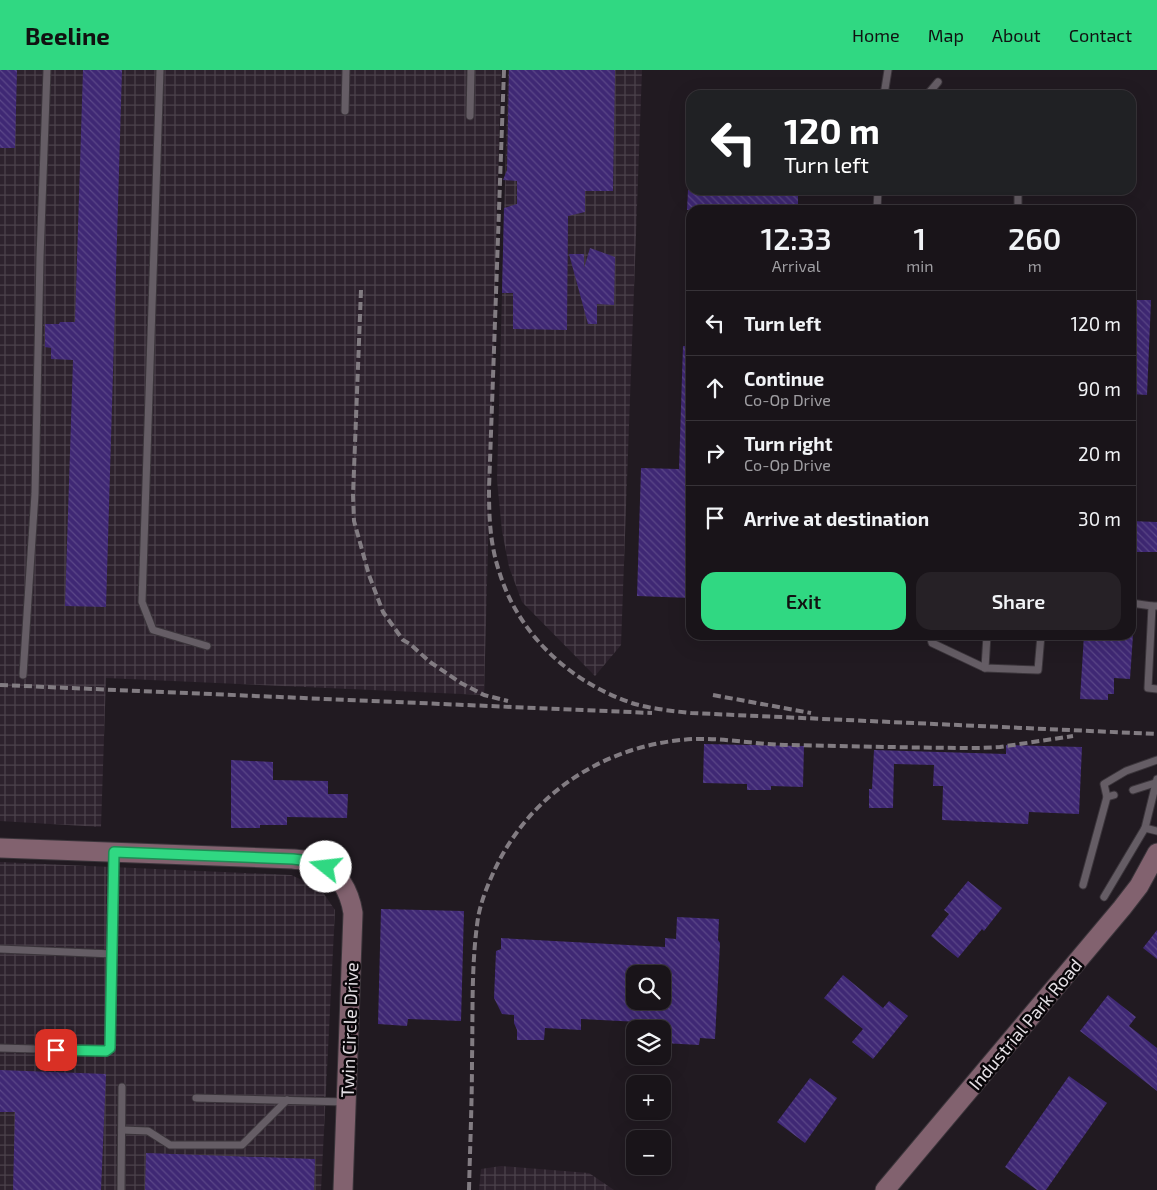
<!DOCTYPE html>
<html lang="en">
<head>
<meta charset="utf-8">
<style>
	body { margin:0; font-family:"Exo 2",sans-serif; background:#262126; color:#f1f3f6; height:100vh; display:flex; flex-direction:column; font-size:19px; white-space:nowrap }
	* { box-sizing:border-box; margin:0 }
	p { font-size:16px; color:#9f9ea2 }
	.icon { flex:none; width:28px; height:28px; fill:none; stroke:currentColor; stroke-width:2; stroke-linecap:round; stroke-linejoin:round }
	.map { position:relative; flex:1; overflow:hidden }
	.side { position:absolute; left:686px; top:135px; width:450px; height:435px; display:flex; flex-direction:column; background:#191419; border-radius:15px; box-shadow:0 5px 20px #0002,0 0 0 1px #373338 }
	.side>* { flex:none }
	.guide { position:absolute; left:686px; top:20px; width:450px; height:105px; border-radius:15px; box-shadow:0 5px 20px #0002,0 0 0 1px #373338; background:#202124; color:#fff; overflow:hidden }
	.controls { position:absolute; left:626px; top:895px; display:grid; gap:10px }
	.controls a { display:grid; place-items:center; width:45px; height:45px; border-radius:10px; background:#191419; box-shadow:0 5px 20px #0002,0 0 0 1px #373338; font-size:25px }
	.pin { position:absolute; display:grid; place-items:center; width:42px; height:42px; color:#fff; margin:-21px; border-radius:10px; box-shadow:0 2px 8px #0006 }
	.me { position:absolute; width:55px; margin:-28px; rotate:286deg; stroke-linejoin:round; filter:drop-shadow(0 0 4px #0008) }
	.turn { display:flex; align-items:center; gap:18px; height:105px; padding:0 15px; font-size:22px }
	.turn .icon { width:65px; height:65px; stroke-width:2.5 }
	.turn b { display:block; font-size:35px; line-height:42px }
	.eta { display:flex; justify-content:space-evenly; align-items:center; height:85px; text-align:center }
	.eta b { font-size:30px; font-weight:600; line-height:35px }
	.primary-button { display:flex; gap:10px; margin-top:auto; padding:10px 15px }
	.primary-button a { flex:1; height:58px; border-radius:15px; background:#30d882; color:#111; font-size:20px; font-weight:600; line-height:58px; text-align:center }
	.primary-button a+a { background:#262126; color:#f1f3f6 }
	ul { padding:0; list-style:none }
	li { display:flex; align-items:center; gap:15px; height:65px; padding:0 15px; border-top:1px solid #373338 }
	li div { flex:1 }
	li b { display:block; font-size:19px }
	li em { font-style:normal }
	header { display:flex; align-items:center; gap:30px; box-sizing:border-box; height:70px; padding:0 25px; background:#30d882; color:#111 }
	header strong { font-size:24px }
	nav { display:flex; gap:28px; margin-inline-start:auto; font-size:18px }
	.map>svg:first-child { display:block }
	.industrial { fill:url(#industrial-grid) }
	.building { fill:url(#building-back-hatch); fill-rule:evenodd }
	.lines { fill:none; stroke-linecap:round; stroke-linejoin:round }
	.lane-casing { stroke:#3b353b; stroke-width:9 }
	.secondary-casing { stroke:#3b353b; stroke-width:21 }
	.lane { stroke:#655d65; stroke-width:7 }
	.secondary { stroke:#82626f; stroke-width:19 }
	.rail { stroke:#827c82; stroke-width:4; stroke-dasharray:8 4; stroke-linecap:butt }
	.route-casing { stroke:#1f8c54; stroke-width:12 }
	.route { stroke:#30d882; stroke-width:9 }
	.labels { text-anchor:middle; dominant-baseline:central; stroke-width:5; stroke-linejoin:round; paint-order:stroke }
	.street-label { font-size:18px; fill:#e5e0e5; stroke:#090609 }
</style>
</head>
<body>
<header>
<strong>Beeline</strong>
<nav><a>Home</a><a>Map</a><a>About</a><a>Contact</a></nav>
</header>
<div class="map">
<svg width="1157" height="1120" viewBox="0 0 1157 1120">
	<defs>
		<pattern id="industrial-grid" width="8" height="8" patternUnits="userSpaceOnUse" patternTransform="scale(1.25)"><rect width="8" height="8" fill="#2d222d"/><path d="M0 4h8M4 0v8" fill="none" stroke="#4b424b"/></pattern>
		<pattern id="building-back-hatch" width="6" height="6" patternUnits="userSpaceOnUse" patternTransform="scale(1.25)"><rect width="6" height="6" fill="#3f2874"/><path d="M-1 5l2 2M0 0l6 6M5-1l2 2" fill="none" stroke="#5b4788"/></pattern>
	</defs>
	<rect width="100%" height="100%" fill="#211a21"/>
	<g class="industrial">
		<path d="M0 0H501L484 625 106 608 101 757 0 751Z"/>
		<path d="M508 0H642L621 575 595 606 522 532 509 497 502 461 497 410Z"/>
		<path d="M0 792 291 805 320 818 335 840 321 1120H0Z"/>
		<path d="M501 1096 589 1103 614 1120H479L481 1099Z"/>
	</g>
	<g class="building">
		<path d="M0 0H17L15 78H0Z"/>
		<path d="M83 0H122L106 537 65 536 73 290 51 289V278L45 277V254H59L60 252H75Z"/>
		<path d="M509 0H615L613 121H585V142L568 146 567 260 513 259V223H502L504 138 517 134V111L503 110 507 100Z"/>
		<path d="M688 120H798V140H687Z"/>
		<path d="M590 178 615 187 614 235 597 234V254H588L569 184H584V198Z"/>
		<path d="M1131 230H1151L1147 325 1131 324Z"/>
		<path d="M683 276H691V528L637 526 641 398 679 399Z"/>
		<path d="M1131 451 1157 452V482H1131Z"/>
		<path d="M1084 565H1133L1130 609 1114 608V624H1108V630L1080 629Z"/>
		<path d="M704 674 804 676 803 717 771 716V720H747V714L703 713Z"/>
		<path d="M1006 675 1082 677 1079 744 1029 742 1028 754 942 750 943 716H933L934 695 894 694 893 738H869V719H872L874 680 1006 684Z"/>
		<path d="M231 690 273 692V710L328 711V724H348L347 748 287 747V755H260V758H231Z"/>
		<path d="M968 811 1002 838 984 861 982 859 958 888 931 866 949 844 944 840Z"/>
		<path d="M381 839 464 841 461 951 408 949 407 956 378 954Z"/>
		<path d="M677 847 719 849 718 870 720 873 715 969 700 968 699 975 663 973 662 959 659 953 581 949V960L545 958 544 970H517V960L514 953V945L502 944 494 928 496 881 501 879V868L665 877V868L676 869ZM635 904H662V931H635Z"/>
		<path d="M1157 860V889L1143 878Z"/>
		<path d="M843 905 883 938 889 931 908 946 873 989 852 972 863 959 824 928Z"/>
		<path d="M1108 925 1136 947 1129 956 1157 978V1021L1080 961Z"/>
		<path d="M0 1000 106 1004 101 1120H13L15 1042H0Z"/>
		<path d="M1069 1006 1107 1033 1046 1120H1037L1005 1097Z"/>
		<path d="M810 1008 837 1028 805 1073 777 1052Z"/>
		<path d="M146 1083 315 1089 314 1120H145Z"/>
	</g>
	<g class="lines">
		<g class="lane-casing">
			<g id="lane">
				<path d="M160 0 142 532 153 560 207 576"/>
				<path d="M884 25 888 0"/>
				<path d="M927 25 938 12"/>
				<path d="M345 41 346 0"/>
				<path d="M470 46 471 0"/>
				<path d="M993 120 1018 122V140"/>
				<path d="M877 140 878 120"/>
				<path d="M1131 533 1152 536"/>
				<path d="M1157 536H1152L1148 618 1157 619"/>
				<path d="M930 565 932 573 985 598 1038 600 1041 565"/>
				<path d="M985 598 987 565"/>
				<path d="M23 605 35 424 40 187 47 0"/>
				<path d="M1133 720 1155 713"/>
				<path d="M1107 727 1104 714 1126 701 1157 690"/>
				<path d="M1145 758 1157 709"/>
				<path d="M1083 815 1107 727 1114 725"/>
				<path d="M1104 827 1145 758 1157 761"/>
				<path d="M0 879 112 884 114 784"/>
				<path d="M0 978 106 981 110 979 112 884"/>
				<path d="M196 1028 346 1032"/>
				<path d="M122 1060 148 1061 170 1075H242L287 1030"/>
				<path d="M121 1120 122 1017"/>
			</g>
		</g>
		<g class="secondary-casing">
			<g id="secondary">
				<path d="M0 778 293 789C300 790 309 790 316 792 338 798 350 823 353 843L343 1120"/>
				<path d="M885 1120 1122 838 1139 816 1157 783"/>
			</g>
		</g>
		<use href="#lane" class="lane"/>
		<use href="#secondary" class="secondary"/>
		<g class="rail">
			<path d="M504 0 489 419C489 447 490 474 499 501 518 565 572 614 635 634 653 639 672 641 691 643L1157 664"/>
			<path d="M361 220 353 425 354 451 369 505 383 542 403 570 410 574 430 592 461 613 484 625 508 631"/>
			<path d="M0 615 652 643"/>
			<path d="M713 625 811 643"/>
			<path d="M469 1120C470 1077 472 1034 472 990 473 943 471 895 478 848 481 831 488 814 495 799 530 725 601 678 681 670 716 666 750 674 785 675 850 676 915 678 980 678L1000 677 1073 666"/>
		</g>
	</g>
	<g class="lines">
		<g class="route-casing">
			<path id="route" d="M56 980 106 981 110 978 114 782 293 789 317 792 326 797"/>
		</g>
		<use href="#route" class="route"/>
	</g>
	<g class="labels">
		<g class="street-label">
			<text transform="translate(1025 954) rotate(-50)">Industrial Park Road</text>
			<text transform="translate(349 960) rotate(-88)">Twin Circle Drive</text>
		</g>
	</g>
</svg>
<div class="controls">
<a><svg class="icon" aria-label="search" viewBox="0 0 24 24"><circle cx="10" cy="10" r="6"/><path d="M15 15l6 6"/></svg></a>
<a><svg class="icon" aria-label="layers" viewBox="0 0 24 24"><path d="M12 4l9 5-9 5-9-5zM3 14l9 5 9-5"/></svg></a>
<a>+</a>
<a>−</a>
</div>
<div class="pin" style="left:56px;top:980px;background:#d93025"><svg class="icon" aria-label="arrive" viewBox="0 0 24 24"><path d="M6 21V4h12l-3 4 3 4H6"/></svg></div>
<svg class="me" style="left:326px;top:797px" viewBox="-20 -20 40 40"><circle r="19" fill="#fff"/><path d="M0-13L10 11 0 6-10 11z" fill="#30d882"/></svg>
<div class="guide">
<div class="turn"><svg class="icon" aria-label="left" viewBox="0 0 24 24"><path d="M17 20v-9H6M10 6l-5 5 5 5"/></svg><div><b>120 m</b>Turn left</div></div>
</div>
<section class="side">
<div class="eta">
<div><b>12:33</b><p>Arrival</p></div>
<div><b>1</b><p>min</p></div>
<div><b>260</b><p>m</p></div>
</div>
<ul>
<li><svg class="icon" aria-label="left" viewBox="0 0 24 24"><path d="M17 20v-9H6M10 6l-5 5 5 5"/></svg><div><b>Turn left</b></div><em>120 m</em></li>
<li><svg class="icon" aria-label="ahead" viewBox="0 0 24 24"><path d="M12 20V5M6 11l6-6 6 6"/></svg><div><b>Continue</b><p>Co-Op Drive</p></div><em>90 m</em></li>
<li><svg class="icon" aria-label="right" viewBox="0 0 24 24"><path d="M7 20v-9h11M14 6l5 5-5 5"/></svg><div><b>Turn right</b><p>Co-Op Drive</p></div><em>20 m</em></li>
<li><svg class="icon" aria-label="arrive" viewBox="0 0 24 24"><path d="M6 21V4h12l-3 4 3 4H6"/></svg><div><b>Arrive at destination</b></div><em>30 m</em></li>
</ul>
<div class="primary-button"><a>Exit</a><a>Share</a></div>
</section>
</div>
</body>
</html>
